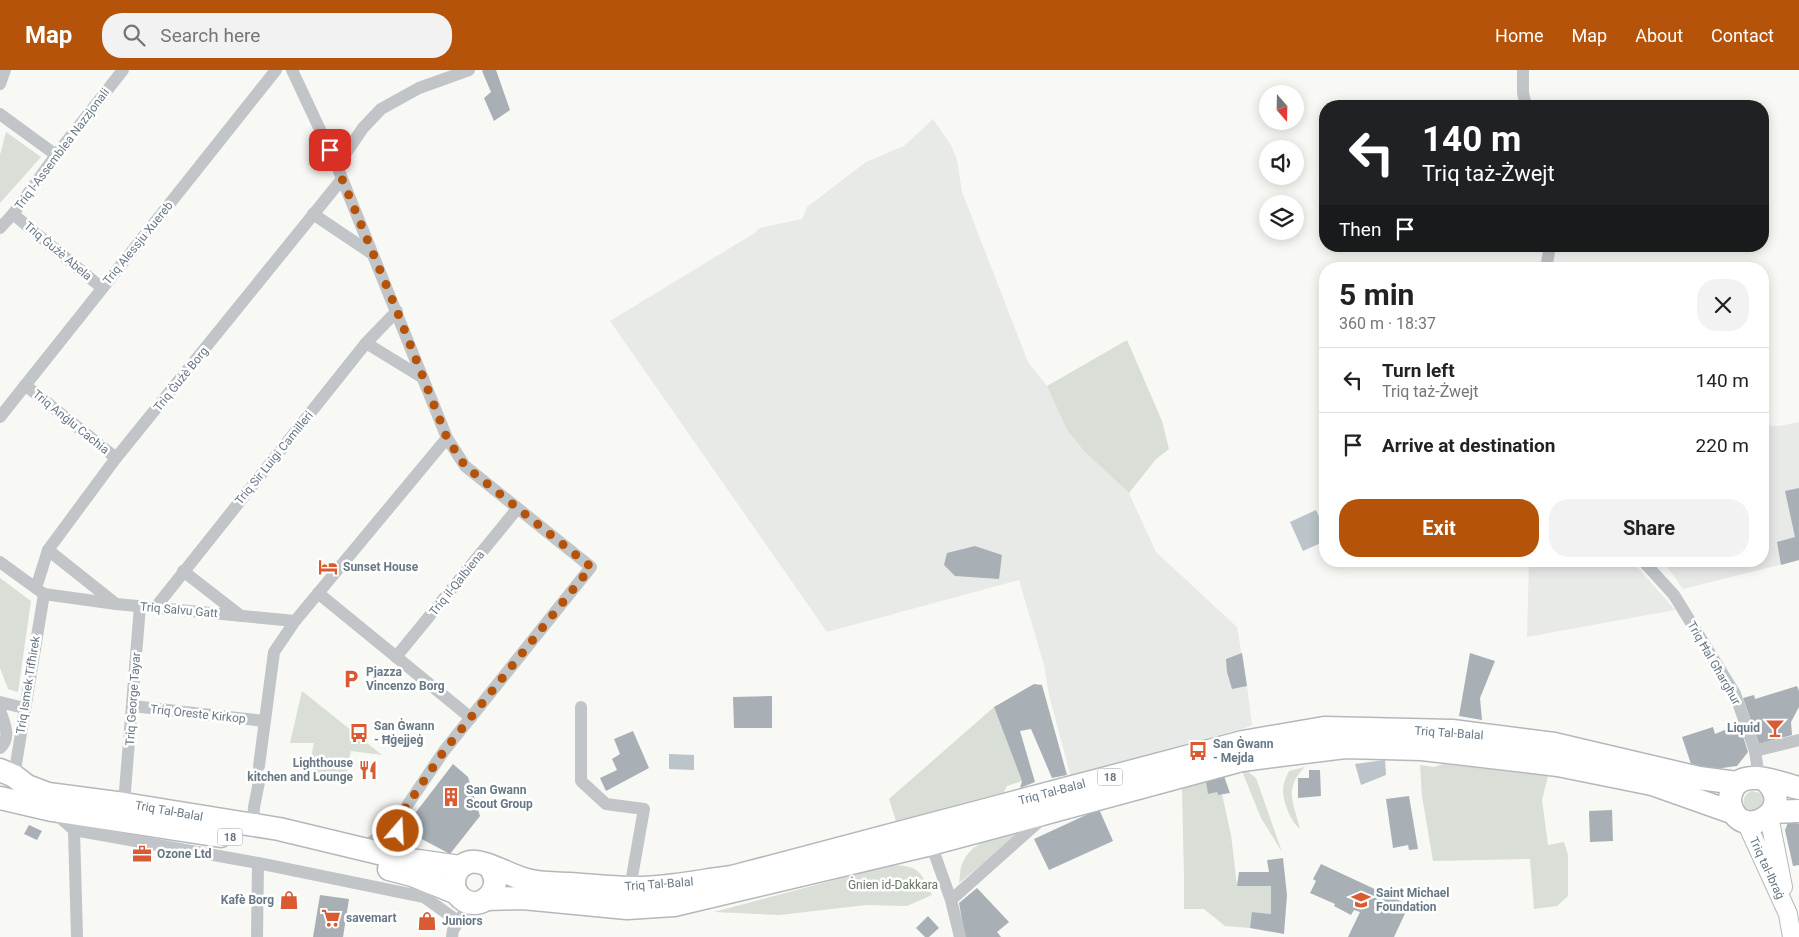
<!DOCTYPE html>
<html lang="en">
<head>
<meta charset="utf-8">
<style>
	body { margin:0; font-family:Roboto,sans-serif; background:#f2f2f2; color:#222; height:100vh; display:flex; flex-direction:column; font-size:19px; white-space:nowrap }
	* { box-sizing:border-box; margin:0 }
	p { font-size:16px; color:#767676 }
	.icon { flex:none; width:28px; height:28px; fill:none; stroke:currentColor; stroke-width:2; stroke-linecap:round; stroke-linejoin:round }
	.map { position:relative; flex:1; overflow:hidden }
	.side { position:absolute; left:1319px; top:192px; width:450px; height:305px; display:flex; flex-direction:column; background:#fff; border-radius:20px; box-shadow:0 2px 12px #0003 }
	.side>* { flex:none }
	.banner { position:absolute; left:1319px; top:30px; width:450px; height:152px; border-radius:20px; box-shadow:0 2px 12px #0003; background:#202124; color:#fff; overflow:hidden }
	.needle { width:32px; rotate:160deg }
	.buttons { position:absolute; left:1259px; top:15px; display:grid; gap:10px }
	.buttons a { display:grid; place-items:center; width:45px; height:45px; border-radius:50%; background:#fff; box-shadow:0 2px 12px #0003; font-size:25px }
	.pin { position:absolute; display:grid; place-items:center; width:42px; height:42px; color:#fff; margin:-21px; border-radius:10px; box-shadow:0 2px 8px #0006 }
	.me { position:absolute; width:55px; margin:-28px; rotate:19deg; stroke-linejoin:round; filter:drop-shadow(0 0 4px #0008) }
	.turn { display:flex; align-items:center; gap:18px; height:105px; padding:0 20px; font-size:22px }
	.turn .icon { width:65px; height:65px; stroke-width:2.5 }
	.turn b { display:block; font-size:35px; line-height:42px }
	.then { display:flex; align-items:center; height:48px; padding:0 20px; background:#0003; gap:10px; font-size:19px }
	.round { display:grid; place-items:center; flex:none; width:52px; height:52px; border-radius:20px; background:#f2f2f2 }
	.overview { display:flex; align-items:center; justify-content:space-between; height:85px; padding:0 20px }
	h1 { font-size:30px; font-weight:700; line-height:38px }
	.primary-button { display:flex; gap:10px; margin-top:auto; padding:10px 20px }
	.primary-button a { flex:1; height:58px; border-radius:20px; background:#b45309; color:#fff; font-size:20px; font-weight:700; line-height:58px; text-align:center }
	.primary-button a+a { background:#f2f2f2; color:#222 }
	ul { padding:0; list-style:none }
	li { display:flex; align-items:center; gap:15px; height:65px; padding:0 20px; border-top:1px solid #e0e0e0 }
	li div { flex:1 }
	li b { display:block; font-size:19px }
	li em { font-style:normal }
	header { display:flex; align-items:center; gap:30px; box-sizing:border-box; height:70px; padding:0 25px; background:#b45309; color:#fff }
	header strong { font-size:24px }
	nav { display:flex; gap:28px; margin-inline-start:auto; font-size:18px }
	.search { width:350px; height:45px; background:#f2f2f2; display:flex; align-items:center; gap:12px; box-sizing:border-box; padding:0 18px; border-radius:20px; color:#767676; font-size:19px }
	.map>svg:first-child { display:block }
	.built { fill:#e8eae8 }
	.green { fill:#d9ded6 }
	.water { fill:#bbc4c9 }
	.building { fill:#a8b0b6 }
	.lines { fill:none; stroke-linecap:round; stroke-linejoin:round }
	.secondary-casing { stroke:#b3b9bd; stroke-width:20 }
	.highway-casing { stroke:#b4b8bb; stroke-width:25 }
	.street { stroke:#c1c5c8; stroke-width:12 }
	.secondary { stroke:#fff; stroke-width:18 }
	.highway { stroke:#fff; stroke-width:22 }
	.route { stroke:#b45309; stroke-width:9; stroke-dasharray:0 16.2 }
	.labels { text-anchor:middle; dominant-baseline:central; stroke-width:5; stroke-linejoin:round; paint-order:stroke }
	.shield { fill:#fff; stroke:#95a0aa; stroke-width:1 }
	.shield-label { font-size:11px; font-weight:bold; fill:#687885 }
	.street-label { font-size:12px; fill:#687885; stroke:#fff }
	.poi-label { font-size:12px; font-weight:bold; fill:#687885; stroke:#fff; text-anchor:start }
	.park-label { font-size:12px; fill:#667763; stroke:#fff }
</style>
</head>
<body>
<header>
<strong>Map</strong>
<div class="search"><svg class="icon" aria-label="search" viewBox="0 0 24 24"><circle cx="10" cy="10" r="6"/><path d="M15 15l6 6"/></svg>Search here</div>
<nav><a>Home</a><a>Map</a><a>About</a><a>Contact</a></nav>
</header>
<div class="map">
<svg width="1799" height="867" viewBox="0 0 1799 867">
	<rect width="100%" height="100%" fill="#f8f8f5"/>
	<g class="built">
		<path d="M933 49 951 75 957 90 962 122 1028 292 1047 316 1067 360 1084 381 1129 423 1156 482 1237 557 1247 616 1252 655 1240 660 1226 663 1071 707 1049 625 1044 595 1019 510 827 562 610 251 753 164 760 158 802 149 807 137 866 92 904 76Z"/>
		<path d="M1799 352V490L1683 519 1663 491H1762L1763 355 1779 356Z"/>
		<path d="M1529 491H1632L1675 540 1527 567Z"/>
	</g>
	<g class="green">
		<path d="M6 62 41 87 0 133V85Z"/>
		<path d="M1127 270 1162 351 1169 379 1156 389 1129 423 1084 381 1067 360 1047 316Z"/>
		<path d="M0 508 31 531 18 622 8 619 0 598Z"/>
		<path d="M302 621 382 685 351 681 346 708 308 701 314 673H290Z"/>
		<path d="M994 637 1022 711 1007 716 1004 722 896 751 889 729Z"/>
		<path d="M1443 694 1548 706 1542 730 1548 775 1564 772 1568 785V826L1557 836 1534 839 1530 789 1433 791 1422 726 1420 695 1434 697Z"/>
		<path d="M1305 697C1283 718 1294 733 1300 759 1291 752 1283 732 1283 720 1283 714 1286 707 1289 701Z"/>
		<path d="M1242 701H1247L1256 708 1282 782 1261 748Z"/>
		<path d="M1214 708 1217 724H1222L1231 765 1237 816H1271V844L1253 842 1250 858 1225 856 1204 839H1184V808L1182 716Z"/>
		<path d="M1751 721 1761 723 1766 732 1753 743 1746 740C1742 732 1743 725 1751 721Z"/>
		<path d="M1017 761 1022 762 959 813C960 807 960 799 962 794 971 771 997 767 1017 761Z"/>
		<path d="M891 795C920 796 920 801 932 825L907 836 867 835 779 845 714 842Z"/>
	</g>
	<g class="water">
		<path d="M1316 440 1325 460V471L1303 481 1290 452Z"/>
		<path d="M669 684 694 685V700L669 699Z"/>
		<path d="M1385 690 1386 705 1361 715 1355 694Z"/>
	</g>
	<g class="building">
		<path d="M483 0H496L510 40 494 51 484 28 491 22 482 1Z"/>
		<path d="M1799 418V490L1781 495 1777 472 1795 467 1785 421Z"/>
		<path d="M975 476 1002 485 999 509 955 506 944 495 947 483Z"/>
		<path d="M1242 583 1247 616 1232 619 1227 602 1226 589Z"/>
		<path d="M1470 583 1495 591 1480 628 1482 650 1459 646Z"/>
		<path d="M1034 614 1042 615 1067 705 1052 708 1031 659 1020 661 1035 712 1020 718 1022 711 994 637Z"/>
		<path d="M1797 616 1799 621V637L1791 652 1792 665 1759 674 1743 628 1754 625 1755 629Z"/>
		<path d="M772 626V658H734L733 627Z"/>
		<path d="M1739 654 1748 682 1737 696 1715 699 1691 694 1682 667 1713 657 1715 664Z"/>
		<path d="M633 661 649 698 606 721 600 708 617 700 612 689 620 684 614 669Z"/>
		<path d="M453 694 468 707 480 746 450 784 403 759Z"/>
		<path d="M1309 700H1320L1321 726 1298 728V708H1309Z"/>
		<path d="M1224 706 1230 723 1218 725 1217 722 1208 724 1206 711Z"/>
		<path d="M1409 726 1418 779 1409 780 1408 775 1393 778 1386 729Z"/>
		<path d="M1099 739 1113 771 1049 800 1034 769Z"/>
		<path d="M1612 740 1613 771 1590 772 1589 741Z"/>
		<path d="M1789 750 1799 754V795L1793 796 1785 760Z"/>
		<path d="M29 755 42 761 37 770 24 764Z"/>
		<path d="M1283 788 1287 825 1284 864 1250 858 1252 842 1271 844V816H1237L1239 802H1269L1267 790Z"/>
		<path d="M1321 794 1409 835 1394 867H1348L1360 842 1354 840 1351 845 1334 836 1335 834 1310 823 1316 811 1313 809Z"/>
		<path d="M977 818 1009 852 997 862 1001 867H965L959 833Z"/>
		<path d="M320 825 349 829 343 867H313Z"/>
		<path d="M928 846 939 858 929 867H925L916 858Z"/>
	</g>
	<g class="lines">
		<g class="secondary-casing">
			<g id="secondary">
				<path d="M1769 746 1783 817"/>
				<path d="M1746 752 1788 844 1792 867"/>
			</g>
		</g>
		<g class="highway-casing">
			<g id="highway">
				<path d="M0 700 14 706 27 716 48 724 124 734 279 759 404 789 460 797"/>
				<path d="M1765 710C1799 740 1741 773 1731 736 1729 729 1730 723 1734 717 1746 698 1781 714 1799 718"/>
				<path d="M0 728 52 740 221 766"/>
				<path d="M1772 742 1799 741"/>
				<path d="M489 796C507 819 480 844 461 828 449 817 453 796 470 792 482 789 513 807 527 810 540 814 555 813 569 814 589 815 610 818 630 818 664 819 699 811 732 807L1243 672 1324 658 1452 661 1554 674 1699 708 1737 713"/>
				<path d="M389 799 412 805 457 823"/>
				<path d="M486 829 523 828 627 838 674 835 931 774 1242 690 1345 677 1422 679 1558 695 1652 714 1734 743"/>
			</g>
		</g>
		<g class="street">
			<path d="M292 0 337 96 447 368 465 396 591 497 444 681 398 749 382 765 362 778"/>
			<path d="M1523 0V23L1526 36"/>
			<path d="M0 14 5 0"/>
			<path d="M0 44 56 85"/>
			<path d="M337 96 363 58 381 39 419 18 469 0"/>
			<path d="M13 144 102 218"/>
			<path d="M313 144 371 183"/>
			<path d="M0 158 13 144 56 85 123 0"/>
			<path d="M1546 199 1550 176"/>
			<path d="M366 273 423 308"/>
			<path d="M25 315 116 388"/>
			<path d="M0 347 276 0"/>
			<path d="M48 480 116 534"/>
			<path d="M1643 491 1674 525 1735 624 1755 681 1759 707"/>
			<path d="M0 492 44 524 116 534 295 551"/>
			<path d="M183 501 241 546"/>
			<path d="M36 518 48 480 116 388 342 109"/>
			<path d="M318 523 471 648"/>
			<path d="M155 538 366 273 397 241"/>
			<path d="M396 587 517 439"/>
			<path d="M0 632 24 638"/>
			<path d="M133 636 264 651"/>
			<path d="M581 637V711L606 734 644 739 630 818"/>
			<path d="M0 640C4 653 12 667 0 678"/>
			<path d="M1755 681 1799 670"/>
			<path d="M259 696 274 582 295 551 447 368"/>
			<path d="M14 706 44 524"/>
			<path d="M125 721 140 536"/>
			<path d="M55 743 74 760 258 793 424 827 459 852"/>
			<path d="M398 749 397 773 404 789"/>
			<path d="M77 753 74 760 77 867"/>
			<path d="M253 755 254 737 259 712"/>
			<path d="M931 774 951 830 960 867"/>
			<path d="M951 830 1043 748"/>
			<path d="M257 867 258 793"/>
			<path d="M452 867 453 860 471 832"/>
		</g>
		<use href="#secondary" class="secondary"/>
		<use href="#highway" class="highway"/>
	</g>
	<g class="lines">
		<path class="route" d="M330 80 397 241 447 368 465 396 591 497 444 681 398 749V761"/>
	</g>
	<defs>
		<g id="hotel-bare" transform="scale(1.5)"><path d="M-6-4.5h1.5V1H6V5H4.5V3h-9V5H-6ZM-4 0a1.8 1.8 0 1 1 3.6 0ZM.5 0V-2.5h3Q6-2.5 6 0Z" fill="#da5b33" stroke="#fff" stroke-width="2.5" paint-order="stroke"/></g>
		<g id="parking-bare" transform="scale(1.5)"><path d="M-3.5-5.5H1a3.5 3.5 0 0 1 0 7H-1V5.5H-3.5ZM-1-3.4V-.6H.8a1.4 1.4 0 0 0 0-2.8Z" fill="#da5b33" stroke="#fff" stroke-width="2.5" paint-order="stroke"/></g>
		<g id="bar-bare" transform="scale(1.5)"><path d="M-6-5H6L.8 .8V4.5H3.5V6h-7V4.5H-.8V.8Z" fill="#da5b33" stroke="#fff" stroke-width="2.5" paint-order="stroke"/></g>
		<g id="bus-bare" transform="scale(1.5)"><path d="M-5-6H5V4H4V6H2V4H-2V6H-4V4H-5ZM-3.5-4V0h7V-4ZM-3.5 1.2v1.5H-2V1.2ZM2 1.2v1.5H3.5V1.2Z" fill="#da5b33" stroke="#fff" stroke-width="2.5" paint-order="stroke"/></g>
		<g id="restaurant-bare" transform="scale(1.5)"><path d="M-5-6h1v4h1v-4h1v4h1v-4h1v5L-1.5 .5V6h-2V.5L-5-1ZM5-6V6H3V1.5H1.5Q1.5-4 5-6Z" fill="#da5b33" stroke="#fff" stroke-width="2.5" paint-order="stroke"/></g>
		<g id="building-bare" transform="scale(1.5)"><path d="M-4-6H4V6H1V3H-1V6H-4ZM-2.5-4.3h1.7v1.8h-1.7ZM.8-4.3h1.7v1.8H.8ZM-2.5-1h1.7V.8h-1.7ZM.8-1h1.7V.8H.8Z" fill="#da5b33" stroke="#fff" stroke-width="2.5" paint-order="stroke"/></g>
		<g id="office-bare" transform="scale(1.5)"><path d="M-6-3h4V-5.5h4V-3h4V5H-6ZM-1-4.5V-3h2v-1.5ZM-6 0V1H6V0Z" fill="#da5b33" stroke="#fff" stroke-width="2.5" paint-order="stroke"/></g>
		<g id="shop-bare" transform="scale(1.5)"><path d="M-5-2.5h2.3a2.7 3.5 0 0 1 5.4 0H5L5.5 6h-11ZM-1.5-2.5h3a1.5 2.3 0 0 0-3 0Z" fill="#da5b33" stroke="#fff" stroke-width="2.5" paint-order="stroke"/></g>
		<g id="school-bare" transform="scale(1.5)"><path d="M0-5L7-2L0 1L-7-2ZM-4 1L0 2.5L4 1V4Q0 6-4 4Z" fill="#da5b33" stroke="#fff" stroke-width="2.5" paint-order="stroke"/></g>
		<g id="supermarket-bare" transform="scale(1.5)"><path d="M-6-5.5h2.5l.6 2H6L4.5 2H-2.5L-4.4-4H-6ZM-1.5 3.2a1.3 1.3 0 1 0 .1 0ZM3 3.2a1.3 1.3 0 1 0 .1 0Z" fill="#da5b33" stroke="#fff" stroke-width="2.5" paint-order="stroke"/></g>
	</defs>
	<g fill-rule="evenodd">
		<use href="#hotel-bare" x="328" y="497"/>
		<use href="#parking-bare" x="351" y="609"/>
		<use href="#bar-bare" x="1775" y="658"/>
		<use href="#bus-bare" x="359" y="663"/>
		<use href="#bus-bare" x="1198" y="681"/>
		<use href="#restaurant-bare" x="368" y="700"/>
		<use href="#building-bare" x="451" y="727"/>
		<use href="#office-bare" x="142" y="784"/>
		<use href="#shop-bare" x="289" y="830"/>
		<use href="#school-bare" x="1361" y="830"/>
		<use href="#supermarket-bare" x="331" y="848"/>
		<use href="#shop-bare" x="427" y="851"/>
	</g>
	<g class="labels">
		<g class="shield">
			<rect x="1097.5" y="698.5" width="25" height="17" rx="4"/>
			<rect x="217.5" y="758.5" width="25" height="17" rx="4"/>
		</g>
		<g class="shield-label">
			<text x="1110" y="707">18</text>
			<text x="230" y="767">18</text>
		</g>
		<g class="street-label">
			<text transform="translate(62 79) rotate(-53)">Triq l-Assemblea Nazzjonali</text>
			<text transform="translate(138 173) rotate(-51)">Triq Alessju Xuereb</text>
			<text transform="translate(58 181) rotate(40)">Triq Ġużè Abela</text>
			<text transform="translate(181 309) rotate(-51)">Triq Ġużè Borg</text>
			<text transform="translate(71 352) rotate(39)">Triq Anġlu Cachia</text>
			<text transform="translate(274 388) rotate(-51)">Triq Sir Luigi Camilleri</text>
			<text transform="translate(457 513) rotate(-51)">Triq il-Qalbiena</text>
			<text transform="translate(179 540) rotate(5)">Triq Salvu Gatt</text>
			<text transform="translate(1714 593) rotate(60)">Triq Ħal Għargħur</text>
			<text transform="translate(28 615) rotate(-81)">Triq Ismek Tifħirek</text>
			<text transform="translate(133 629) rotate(-86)">Triq George Tayar</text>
			<text transform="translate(198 644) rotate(6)">Triq Oreste Kirkop</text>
			<text transform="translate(1449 663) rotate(4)">Triq Tal-Balal</text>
			<text transform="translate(1052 722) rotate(-15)">Triq Tal-Balal</text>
			<text transform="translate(169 741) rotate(10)">Triq Tal-Balal</text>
			<text transform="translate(1767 798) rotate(65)">Triq tal-Ibraġ</text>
			<text transform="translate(659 814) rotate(-4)">Triq Tal-Balal</text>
		</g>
		<g class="poi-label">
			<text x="343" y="497">Sunset House</text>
			<text x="366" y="602">Pjazza<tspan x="366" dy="14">Vincenzo Borg</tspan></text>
			<text x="374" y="656">San Ġwann<tspan x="374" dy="14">- Ħġejjeġ</tspan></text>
			<text x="1760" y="658" text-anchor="end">Liquid</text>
			<text x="1213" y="674">San Ġwann<tspan x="1213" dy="14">- Mejda</tspan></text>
			<text x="353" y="693" text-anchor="end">Lighthouse<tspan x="353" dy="14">kitchen and Lounge</tspan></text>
			<text x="466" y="720">San Gwann<tspan x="466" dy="14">Scout Group</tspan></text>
			<text x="157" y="784">Ozone Ltd</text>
			<text x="1376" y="823">Saint Michael<tspan x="1376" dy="14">Foundation</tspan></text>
			<text x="274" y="830" text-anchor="end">Kafè Borg</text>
			<text x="346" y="848">savemart</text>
			<text x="442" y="851">Juniors</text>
		</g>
		<g class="park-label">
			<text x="893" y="815">Ġnien id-Dakkara</text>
		</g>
	</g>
</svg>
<div class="buttons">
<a><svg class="needle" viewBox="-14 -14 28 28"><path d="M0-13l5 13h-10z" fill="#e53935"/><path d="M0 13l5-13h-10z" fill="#767676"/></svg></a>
<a><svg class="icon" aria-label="sound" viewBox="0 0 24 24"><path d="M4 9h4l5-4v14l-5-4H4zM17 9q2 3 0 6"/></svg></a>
<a><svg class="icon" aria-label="layers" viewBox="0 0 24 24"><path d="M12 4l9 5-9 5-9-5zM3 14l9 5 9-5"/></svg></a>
</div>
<div class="pin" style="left:330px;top:80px;background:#d93025"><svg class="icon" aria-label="arrive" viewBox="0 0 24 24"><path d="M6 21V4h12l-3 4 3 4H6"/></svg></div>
<svg class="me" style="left:398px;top:761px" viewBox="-20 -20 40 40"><circle r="17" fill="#b45309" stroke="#fff" stroke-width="3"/><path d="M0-11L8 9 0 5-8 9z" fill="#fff"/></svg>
<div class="banner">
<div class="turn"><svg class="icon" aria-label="left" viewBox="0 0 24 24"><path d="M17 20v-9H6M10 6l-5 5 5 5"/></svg><div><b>140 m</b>Triq taż-Żwejt</div></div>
<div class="then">Then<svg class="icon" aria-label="arrive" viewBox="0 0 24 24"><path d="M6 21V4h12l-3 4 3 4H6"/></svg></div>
</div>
<section class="side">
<div class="overview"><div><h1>5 min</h1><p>360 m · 18:37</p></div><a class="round"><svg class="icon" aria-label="close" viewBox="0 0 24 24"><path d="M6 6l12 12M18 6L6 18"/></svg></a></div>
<ul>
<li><svg class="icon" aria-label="left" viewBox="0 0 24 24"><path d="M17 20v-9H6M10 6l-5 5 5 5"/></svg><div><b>Turn left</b><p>Triq taż-Żwejt</p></div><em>140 m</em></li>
<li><svg class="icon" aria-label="arrive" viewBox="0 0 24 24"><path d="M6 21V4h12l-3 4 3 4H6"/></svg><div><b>Arrive at destination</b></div><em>220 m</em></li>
</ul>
<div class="primary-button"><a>Exit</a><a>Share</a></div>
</section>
</div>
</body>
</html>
